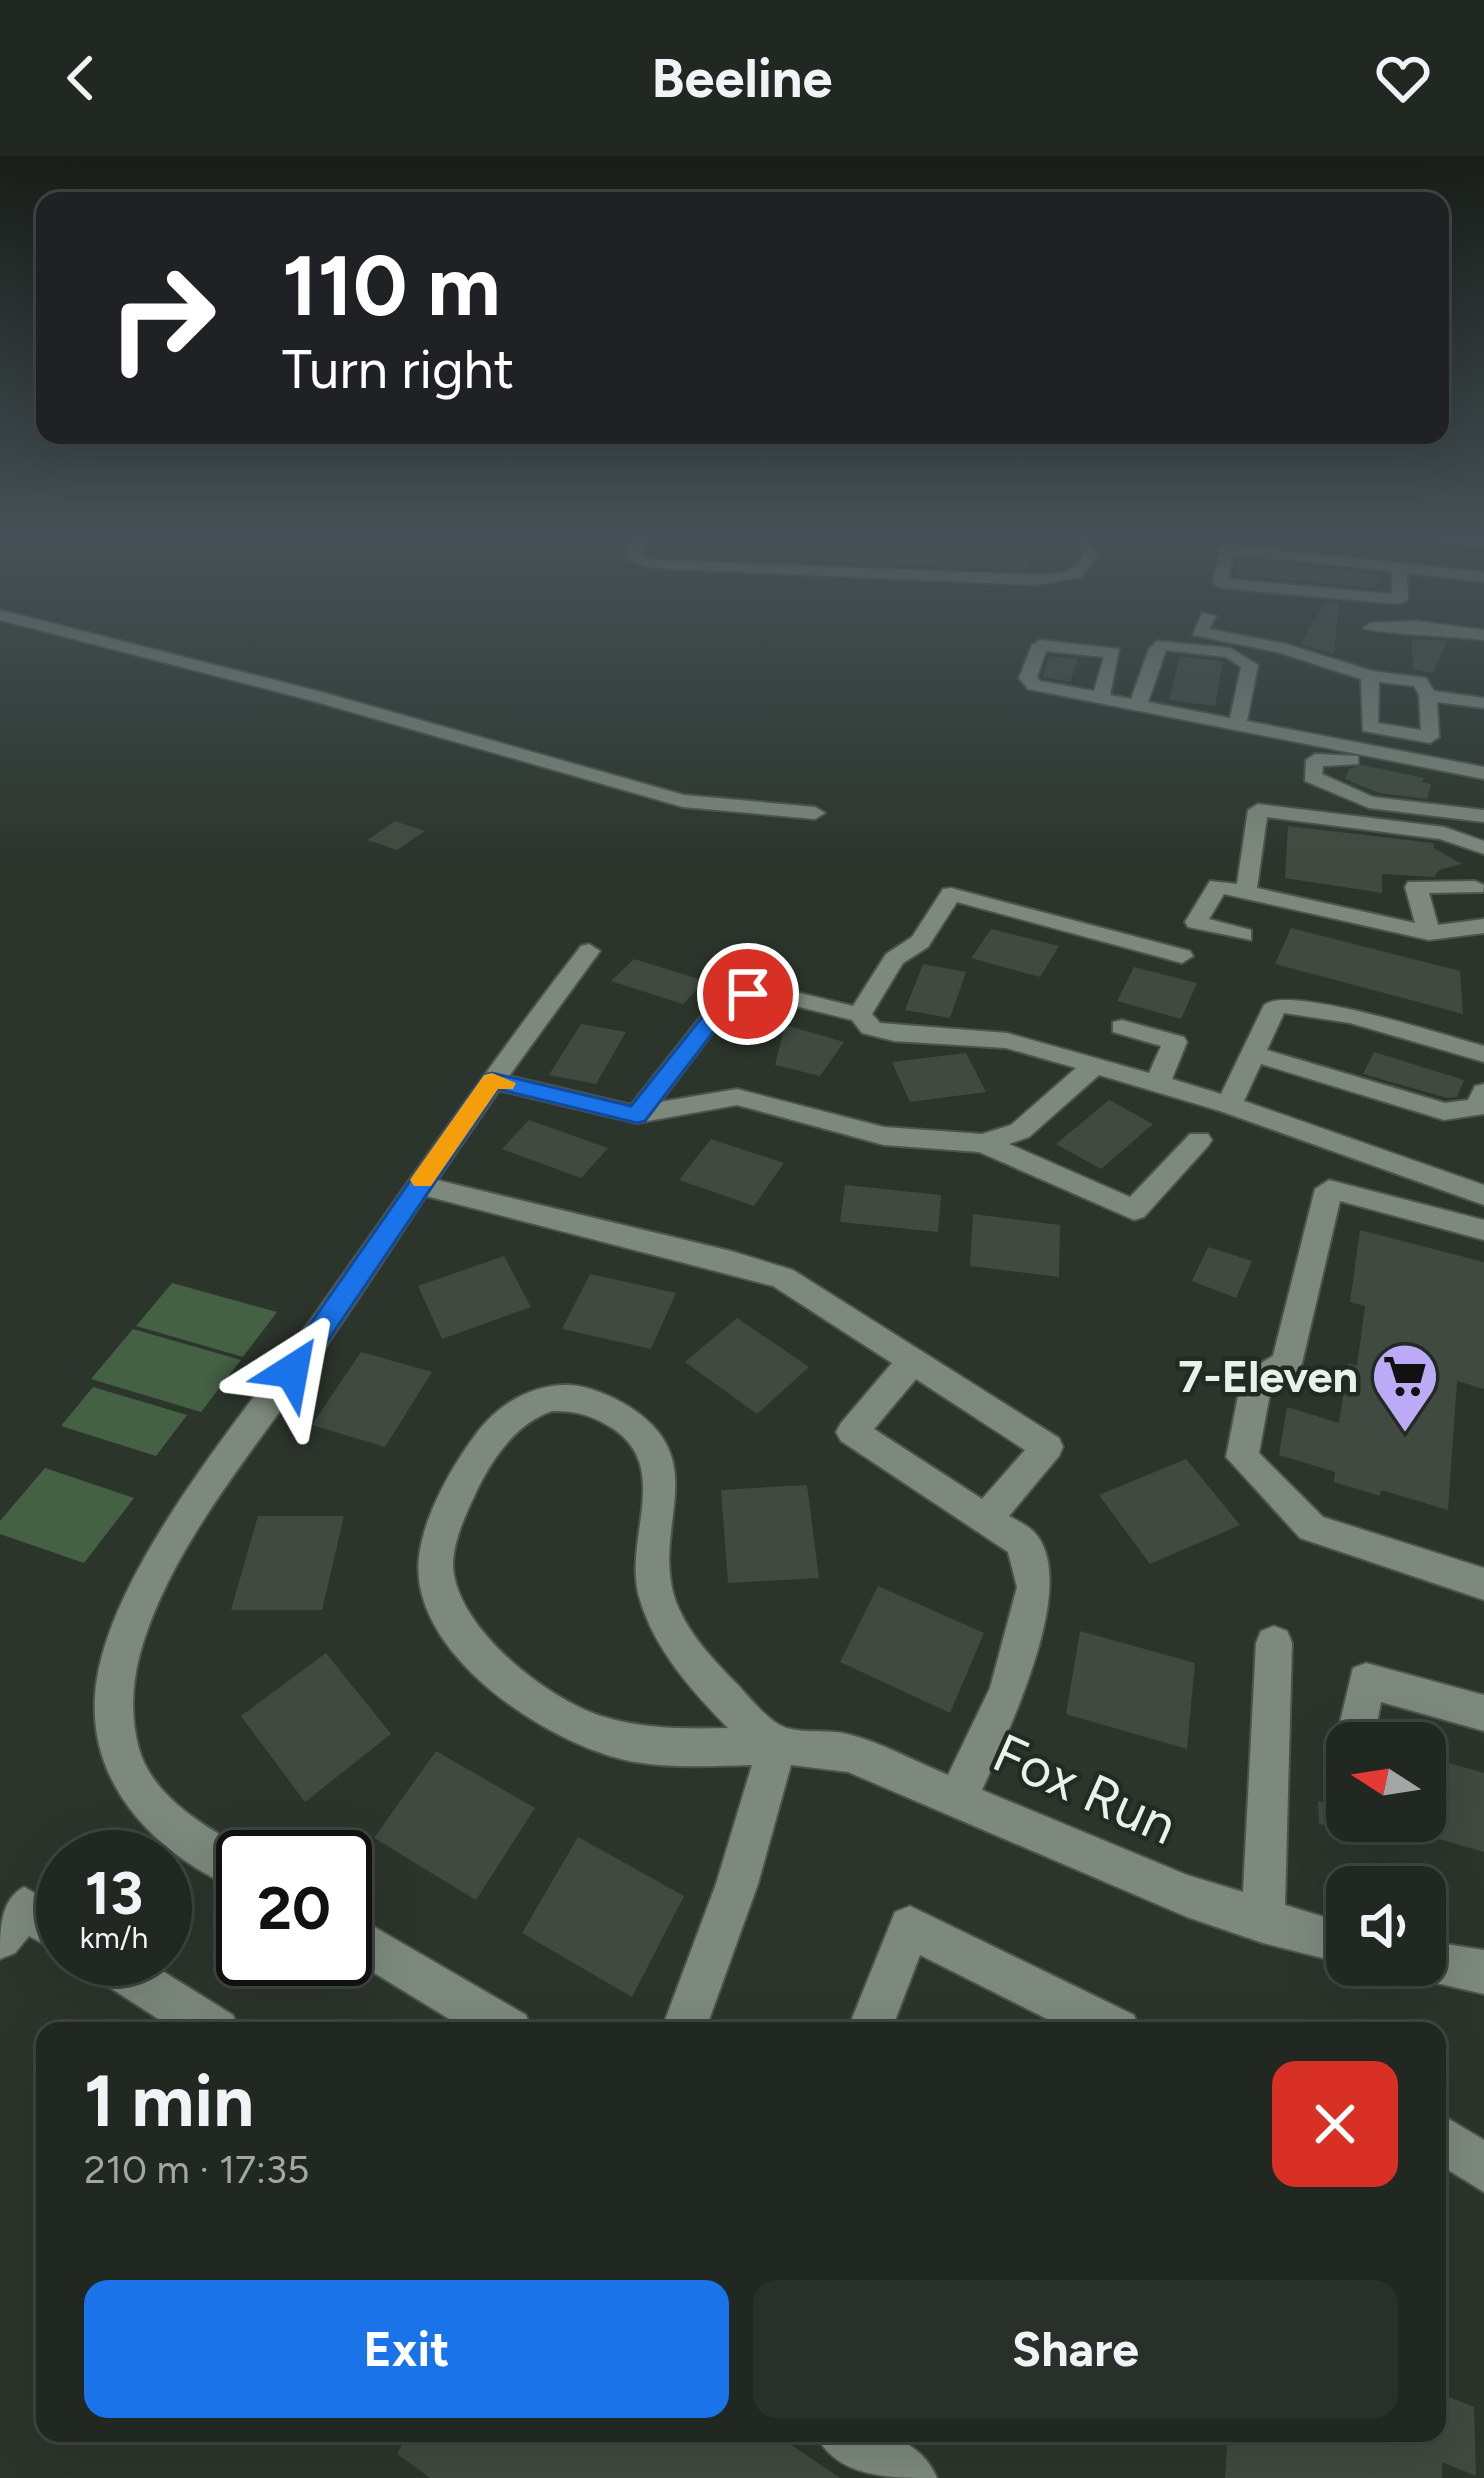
<!DOCTYPE html>
<html lang="en">
<head>
<meta charset="utf-8">
<style>
	body { margin:0; font-family:Figtree,sans-serif; background:#29302a; color:#f1f3f6; height:100vh; display:flex; flex-direction:column; font-size:45px; white-space:nowrap }
	* { box-sizing:border-box; margin:0 }
	p { font-size:39px; color:#a2a6a5 }
	.icon { flex:none; width:66px; height:66px; fill:none; stroke:currentColor; stroke-width:2; stroke-linecap:round; stroke-linejoin:round }
	.map { position:relative; flex:1; overflow:hidden }
	.details { position:absolute; left:36px; top:1866px; width:1410px; height:420px; display:flex; flex-direction:column; background:#212821; border-radius:24px; box-shadow:0 12px 48px #0002,0 0 0 3px #3e443f }
	.details>* { flex:none }
	.guide { position:absolute; left:36px; top:36px; width:1413px; height:252px; border-radius:24px; box-shadow:0 12px 48px #0002,0 0 0 3px #3e443f; background:#202124; color:#fff; overflow:hidden }
	.needle { width:78px; rotate:282deg }
	.fabs { position:absolute; left:1326px; top:1566px; display:grid; gap:24px }
	.fabs a { display:grid; place-items:center; width:120px; height:120px; border-radius:24px; background:#212821; box-shadow:0 12px 48px #0002,0 0 0 3px #3e443f; font-size:60px }
	.speed { position:absolute; left:36px; top:1674px; display:flex; gap:24px; font-size:60px; font-weight:700; text-align:center }
	.speed>* { display:grid; place-content:center; width:156px; height:156px; border-radius:50%; background:#212821; box-shadow:0 12px 48px #0002,0 0 0 3px #3e443f; line-height:1 }
	.speed small { font-size:30px; font-weight:400 }
	.speed .limit { border:6px solid #111; border-radius:18px; background:#fff; color:#111 }
	.pin { position:absolute; display:grid; place-items:center; width:102px; height:102px; color:#fff; margin:-51px; border:6px solid #fff; border-radius:50%; box-shadow:0 3px 12px #0007 }
	.me { position:absolute; width:132px; margin:-66px; rotate:34deg; stroke-linejoin:round; filter:drop-shadow(0 0 9px #0008) }
	.turn { display:flex; align-items:center; gap:42px; height:252px; padding:0 48px; font-size:54px }
	.turn .icon { width:156px; height:156px; stroke-width:2.5 }
	.turn b { display:block; font-size:84px; line-height:102px }
	.round { display:grid; place-items:center; flex:none; width:126px; height:126px; border-radius:24px; background:#29302a }
	.headline { display:flex; align-items:center; justify-content:space-between; height:204px; padding:0 48px }
	h1 { font-size:72px; font-weight:700; line-height:90px }
	.cta { display:flex; gap:24px; margin-top:auto; padding:24px 48px }
	.cta a { flex:1; height:138px; border-radius:24px; background:#1a73e8; color:#fff; font-size:48px; font-weight:700; line-height:138px; text-align:center }
	.cta a+a { background:#29302a; color:#f1f3f6 }
	header { display:flex; justify-content:space-between; align-items:center; height:156px; padding:0 48px; background:#212821; font-size:54px; font-weight:700 }
	.map>svg:first-child { display:block }
	.green { fill:#446144 }
	.building { fill:#404a40 }
	.lines { fill:none; stroke-linecap:round; stroke-linejoin:round }
	.minor-casing { stroke:#4c544c; stroke-width:4 }
	.minor { fill:#7d897d; fill-rule:evenodd }
	.route { fill:#1a73e8; stroke:#114b97; stroke-width:3 }
	.slow { fill:#f59e0b }
	.labels { text-anchor:middle; dominant-baseline:central; stroke-width:9; stroke-linejoin:round; paint-order:stroke }
	.poi-label { font-size:45px; font-weight:bold; fill:#eaf0ea; stroke:#222b22; text-anchor:end }
	.near-street-label { font-size:54px; fill:#eaf0ea; stroke:#222b22 }
</style>
</head>
<body>
<header><svg class="icon" aria-label="back" viewBox="0 0 24 24"><path d="M15 5l-7 7 7 7"/></svg>Beeline<svg class="icon" aria-label="heart" viewBox="0 0 24 24"><path d="M12 20l-8-8c-3-5 5-10 8-4 3-6 11-1 8 4z"/></svg></header>
<div class="map">
<svg width="1484" height="2322" viewBox="0 0 1484 2322">
	<rect width="100%" height="100%" fill="#2c352c"/>
	<g class="green">
		<path d="M172 1127 277 1156 243 1201 136 1170Z"/>
		<path d="M133 1173 241 1204 201 1256 91 1223Z"/>
		<path d="M93 1231 187 1259 156 1300 61 1270Z"/>
		<path d="M45 1312 134 1342 84 1407 0 1378V1365Z"/>
	</g>
	<g class="building">
		<path d="M849 381H1027L1030 414 844 407Z"/>
		<path d="M1244 381H1357V398L1243 386Z"/>
		<path d="M1239 403 1378 418 1377 432 1236 419Z"/>
		<path d="M1325 446 1339 447 1334 498 1300 488Z"/>
		<path d="M1412 483 1447 485 1433 517 1413 513Z"/>
		<path d="M1049 500 1078 503 1070 526 1043 521Z"/>
		<path d="M1180 500 1223 505 1215 550 1169 544Z"/>
		<path d="M1362 609 1424 622 1422 626 1431 628 1427 643 1379 637 1345 623 1349 613Z"/>
		<path d="M395 665 425 675 397 694 367 684Z"/>
		<path d="M1288 670 1433 687 1434 692 1462 708 1439 714 1434 721 1382 718V737L1285 722Z"/>
		<path d="M1291 772 1460 815 1463 858 1275 808Z"/>
		<path d="M991 773 1059 790 1040 821 971 802Z"/>
		<path d="M634 803 705 825 683 848 611 825Z"/>
		<path d="M923 808 966 816 950 862 905 854Z"/>
		<path d="M1134 811 1197 827 1181 863 1117 845Z"/>
		<path d="M581 868 626 876 596 928 549 919Z"/>
		<path d="M785 869 844 886 820 920 775 909Z"/>
		<path d="M1374 896 1464 924 1457 941 1447 942 1363 918Z"/>
		<path d="M966 897 986 936 910 946 892 906Z"/>
		<path d="M1109 944 1153 968 1101 1013 1056 988Z"/>
		<path d="M529 964 608 992 581 1022 502 993Z"/>
		<path d="M711 983 784 1007 754 1050 679 1024Z"/>
		<path d="M845 1029 941 1039 938 1076 840 1066Z"/>
		<path d="M973 1058 1060 1069 1059 1121 970 1110Z"/>
		<path d="M1360 1074 1484 1106V1233L1457 1225 1448 1354 1381 1334 1380 1340 1334 1326 1335 1316 1279 1299 1287 1251 1339 1267 1348 1207 1357 1210 1365 1150 1350 1146Z"/>
		<path d="M1208 1091 1252 1105 1236 1142 1192 1125Z"/>
		<path d="M504 1100 531 1151 442 1183 418 1130Z"/>
		<path d="M590 1118 676 1137 651 1193 562 1173Z"/>
		<path d="M737 1162 809 1211 757 1258 685 1206Z"/>
		<path d="M361 1196 432 1216 385 1291 312 1269Z"/>
		<path d="M1186 1303 1240 1369 1150 1408 1099 1339Z"/>
		<path d="M807 1329 819 1422 728 1427 721 1334Z"/>
		<path d="M258 1360H344L322 1454H231Z"/>
		<path d="M878 1430 984 1477 950 1557 840 1506Z"/>
		<path d="M1080 1475 1195 1507 1187 1593 1066 1558Z"/>
		<path d="M326 1497 391 1578 305 1646 241 1560Z"/>
		<path d="M436 1595 535 1652 476 1744 374 1682Z"/>
		<path d="M1425 1600 1484 1617V1696L1425 1679Z"/>
		<path d="M1318 1645 1347 1652V1675L1319 1668Z"/>
		<path d="M578 1681 684 1740 632 1841 522 1777Z"/>
		<path d="M1437 2236 1474 2251 1476 2320 1442 2306V2322H1225L1228 2277H1437Z"/>
		<path d="M408 2277H774L840 2322H430L397 2298Z"/>
	</g>
	<g class="lines">
		<g class="minor-casing">
			<g id="minor">
				<path d="M634 381H648L640 400 654 404 1036 419C1056 418 1073 419 1083 399L1074 381H1088L1097 399 1081 421 1036 429 653 412 625 402Z"/>
				<path d="M1423 381 1484 383V391L1430 385Z"/>
				<path d="M1227 389 1484 416V426L1407 417 1408 443 1400 448 1221 432 1213 427 1220 393ZM1233 398 1392 415V438L1229 423Z"/>
				<path d="M0 454 325 537 684 639 815 651 825 657 815 663 683 651 313 545 0 464Z"/>
				<path d="M1202 457 1216 460 1209 473 1286 488 1372 515 1426 522 1434 535 1484 542V552L1437 546 1439 581 1430 587 1363 575 1361 523 1277 496 1193 479ZM1379 526 1414 530 1419 539 1421 574 1378 567Z"/>
				<path d="M1416 465 1484 474V484C1463 481 1371 477 1363 472L1371 467Z"/>
				<path d="M1040 484 1119 493 1110 539 1131 543 1149 493 1157 485 1230 492 1258 509 1247 565 1484 611V623L1028 533 1019 522 1032 489ZM1166 494 1226 501 1241 511 1230 562 1148 546ZM1046 495 1104 501 1094 535 1040 525 1037 521Z"/>
				<path d="M1315 598 1358 600V608L1323 610 1322 618 1373 641 1484 654V666L1369 652 1305 625 1306 604Z"/>
				<path d="M1258 648 1444 671 1484 685V698L1440 683 1267 661 1257 732 1415 767 1405 731 1408 726 1475 725 1484 729 1483 736 1429 737 1438 769 1484 763V777L1429 784 1224 738 1209 763 1251 774V784L1188 771 1185 766 1210 725 1237 728 1248 654Z"/>
				<path d="M951 732 1190 795 1193 800 1182 807 957 746 928 791 903 807 872 858 880 867 1007 877 1149 917 1161 890 1113 876V866L1122 864 1184 881 1187 886 1172 923 1221 938 1264 849C1289 828 1447 880 1484 890V906L1350 867 1284 857 1267 894 1445 947 1468 944 1475 930 1484 928V958L1444 964 1261 908 1244 945 1484 1029V1049L1220 955 1099 919 1029 981 1009 988 1130 1041 1190 978H1208L1212 984 1208 990 1144 1061 1134 1064 979 996 884 989 737 949 637 967 499 934 437 1024 731 1095 793 1114 1059 1282 1063 1291 1059 1300 1009 1360C1016 1364 1027 1369 1033 1375 1083 1424 1006 1580 982 1634L1187 1719 1243 1736 1256 1487 1261 1475 1274 1470 1287 1475 1292 1487 1285 1749 1347 1768 1350 1809 1263 1787 1187 1761 848 1616 791 1609 758 1728 705 1875H661L716 1728 752 1609C710 1610 666 1613 625 1604 545 1586 408 1497 419 1401 424 1359 452 1310 476 1278 498 1248 532 1228 569 1229 589 1230 612 1240 628 1250 713 1303 653 1367 674 1440 684 1473 713 1504 737 1528 749 1541 768 1565 784 1571 802 1578 828 1573 847 1578 881 1586 916 1606 948 1619L990 1532 1017 1431 1008 1396 841 1285 836 1276 841 1267 892 1207 773 1130 426 1040C384 1103 343 1167 299 1229 241 1310 169 1398 141 1494 132 1526 130 1561 139 1593 154 1645 214 1676 258 1700L243 1701V1736C161 1702 89 1634 95 1540 103 1421 242 1261 310 1165 400 1039 486 912 581 790L589 788 600 795 509 920 631 949 718 839 779 832 853 850 886 798 912 781 943 733ZM779 846 852 864 862 877 894 885 1006 892 1076 912 1011 969 982 978 884 971 737 933 660 946 733 850ZM916 1223 1025 1294 982 1343 874 1273ZM552 1255C577 1255 591 1259 612 1272 674 1312 621 1386 640 1444 655 1494 692 1535 728 1572 685 1573 642 1573 601 1560 546 1542 456 1472 453 1410 453 1383 467 1356 478 1332 494 1300 517 1267 552 1255Z"/>
				<path d="M1329 1024 1484 1064V1084L1340 1045 1302 1207 1298 1216 1271 1232 1259 1297 1323 1361 1484 1412V1444L1300 1382 1226 1301 1241 1225 1246 1216 1273 1200 1315 1033Z"/>
				<path d="M1366 1507 1484 1539V1575L1381 1546 1373 1587H1347L1346 1642 1332 1637 1326 1623 1333 1606 1344 1602 1335 1587 1353 1512Z"/>
				<path d="M24 1731 63 1753V1798L29 1780 15 1797 0 1803C0 1773 0 1744 24 1731Z"/>
				<path d="M910 1750 1134 1859 1140 1875H1071L920 1799 891 1875H847L895 1756Z"/>
				<path d="M345 1754 526 1859 532 1875H469L345 1799Z"/>
				<path d="M1425 1785 1484 1794V1838L1410 1821 1405 1809H1425Z"/>
				<path d="M83 1803H143L233 1859 239 1875H177L89 1818Z"/>
				<path d="M1437 1956 1484 1984V2036L1437 2007Z"/>
				<path d="M815 2277C862 2277 915 2271 937 2322 889 2322 836 2322 815 2277Z"/>
			</g>
		</g>
		<use href="#minor" class="minor"/>
	</g>
	<linearGradient id="sky" x2="0" y2="1"><stop stop-color="#181d18"/><stop offset="0.54" stop-color="#455156"/><stop offset="1" stop-color="#455156" stop-opacity="0"/></linearGradient>
	<rect width="1484" height="706" fill="url(#sky)"/>
	<path class="route" d="M748 832 756 834V843L734 849 645 965 637 967 498 933 302 1223H283L278 1215 283 1207 484 919 492 917 631 950 719 840Z"/>
	<path class="slow" d="M492 917 516 927 513 933H498L431 1030H414L410 1024 414 1018 484 919Z"/>
	<defs>
		<g id="supermarket-pin" transform="scale(3.45)"><path d="M0 17L-7.5 6A9.5 9.5 0 1 1 7.5 6Z" fill="#bcaaf6" stroke="#222b22"/><path d="M-6-5.5h2.5l.6 2H6L4.5 2H-2.5L-4.4-4H-6ZM-1.5 3.2a1.3 1.3 0 1 0 .1 0ZM3 3.2a1.3 1.3 0 1 0 .1 0Z" fill="#111"/></g>
	</defs>
	<g fill-rule="evenodd">
		<use href="#supermarket-pin" x="1405" y="1220"/>
	</g>
	<g class="labels">
		<g class="poi-label">
			<text x="1358" y="1220">7-Eleven</text>
		</g>
		<g class="near-street-label">
			<text transform="translate(1085 1633) rotate(24)">Fox Run</text>
		</g>
	</g>
</svg>
<div class="fabs">
<a><svg class="needle" viewBox="-14 -14 28 28"><path d="M0-13l5 13h-10z" fill="#e53935"/><path d="M0 13l5-13h-10z" fill="#a2a6a5"/></svg></a>
<a><svg class="icon" aria-label="sound" viewBox="0 0 24 24"><path d="M4 9h4l5-4v14l-5-4H4zM17 9q2 3 0 6"/></svg></a>
</div>
<div class="speed"><div>13<small>km/h</small></div><div class="limit">20</div></div>
<div class="pin" style="left:748px;top:838px;background:#d93025"><svg class="icon" aria-label="arrive" viewBox="0 0 24 24"><path d="M6 21V4h12l-3 4 3 4H6"/></svg></div>
<svg class="me" style="left:292px;top:1215px" viewBox="-20 -20 40 40"><path d="M0-17L14 15 0 8-14 15z" fill="#1a73e8" stroke="#fff" stroke-width="4"/></svg>
<div class="guide">
<div class="turn"><svg class="icon" aria-label="right" viewBox="0 0 24 24"><path d="M7 20v-9h11M14 6l5 5-5 5"/></svg><div><b>110 m</b>Turn right</div></div>
</div>
<section class="details">
<div class="headline"><div><h1>1 min</h1><p>210 m · 17:35</p></div><a class="round" style="background:#d93025;color:#fff"><svg class="icon" aria-label="close" viewBox="0 0 24 24"><path d="M6 6l12 12M18 6L6 18"/></svg></a></div>
<div class="cta"><a>Exit</a><a>Share</a></div>
</section>
</div>
</body>
</html>
